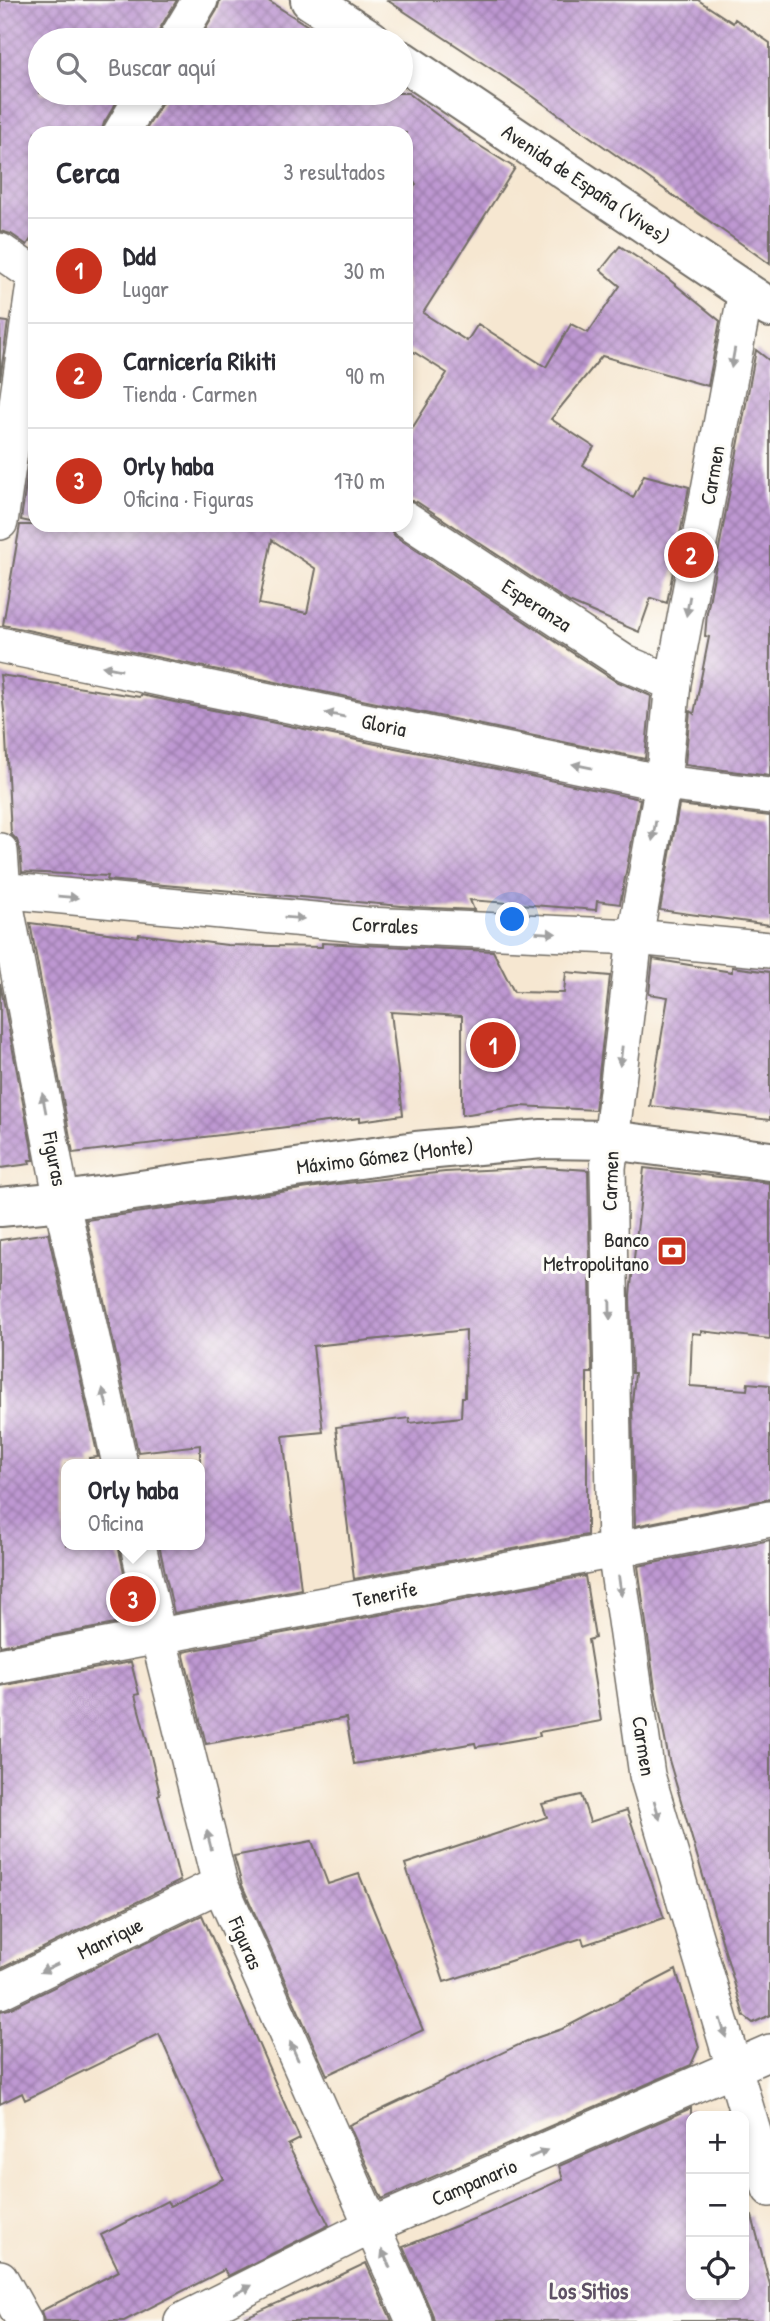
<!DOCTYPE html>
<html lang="es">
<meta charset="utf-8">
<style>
:root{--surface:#fff;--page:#f2f2f3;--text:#2b2b33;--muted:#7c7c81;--line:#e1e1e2;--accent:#c8321e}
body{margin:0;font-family:"Patrick Hand",sans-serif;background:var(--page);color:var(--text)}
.controls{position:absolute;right:21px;bottom:21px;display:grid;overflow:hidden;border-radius:14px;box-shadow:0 4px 10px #0003}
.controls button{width:63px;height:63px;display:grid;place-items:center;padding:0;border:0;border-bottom:2px solid var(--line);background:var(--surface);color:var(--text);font:35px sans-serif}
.you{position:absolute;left:513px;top:920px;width:24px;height:24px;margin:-18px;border:5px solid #fff;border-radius:50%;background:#1a73e8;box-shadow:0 0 0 10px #1a73e833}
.badge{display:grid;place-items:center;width:46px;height:46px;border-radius:50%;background:var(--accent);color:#fff;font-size:23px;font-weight:700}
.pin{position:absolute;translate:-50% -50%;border:4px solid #fff;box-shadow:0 2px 7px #0006}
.popup{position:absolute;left:61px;top:1459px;width:144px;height:91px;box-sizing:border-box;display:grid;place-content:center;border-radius:14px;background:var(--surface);filter:drop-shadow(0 2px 5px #0005);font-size:23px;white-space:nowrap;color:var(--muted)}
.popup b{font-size:26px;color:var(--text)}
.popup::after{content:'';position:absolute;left:50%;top:100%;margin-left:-14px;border:14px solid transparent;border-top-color:var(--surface)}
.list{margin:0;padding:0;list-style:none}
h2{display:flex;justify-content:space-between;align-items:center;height:91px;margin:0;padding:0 28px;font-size:30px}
h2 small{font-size:23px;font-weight:400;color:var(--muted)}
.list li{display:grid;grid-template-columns:46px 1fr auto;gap:21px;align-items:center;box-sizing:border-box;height:105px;padding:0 28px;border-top:2px solid var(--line)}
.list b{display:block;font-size:26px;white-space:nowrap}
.list p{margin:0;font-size:23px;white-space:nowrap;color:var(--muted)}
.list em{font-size:23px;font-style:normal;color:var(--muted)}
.icon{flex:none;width:38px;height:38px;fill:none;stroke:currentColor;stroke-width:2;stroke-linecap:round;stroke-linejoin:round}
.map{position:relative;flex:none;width:770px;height:2321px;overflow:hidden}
.search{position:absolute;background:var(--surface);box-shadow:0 4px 10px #0003;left:28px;top:28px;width:385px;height:77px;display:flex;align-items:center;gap:18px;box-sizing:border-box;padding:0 24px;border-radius:38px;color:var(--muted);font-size:26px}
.panel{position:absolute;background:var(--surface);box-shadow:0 4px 10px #0003;left:28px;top:126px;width:385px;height:406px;border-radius:21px}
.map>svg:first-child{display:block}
</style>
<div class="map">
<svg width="770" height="2321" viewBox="0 0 770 2321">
<defs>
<pattern id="building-cross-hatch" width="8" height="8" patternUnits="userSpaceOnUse" patternTransform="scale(1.75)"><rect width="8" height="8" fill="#be98d2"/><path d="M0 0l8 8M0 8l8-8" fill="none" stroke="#9b7cab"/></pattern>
</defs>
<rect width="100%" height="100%" fill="#fdfcf7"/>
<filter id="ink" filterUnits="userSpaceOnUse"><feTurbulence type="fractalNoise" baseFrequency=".0143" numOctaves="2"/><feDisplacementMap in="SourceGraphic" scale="14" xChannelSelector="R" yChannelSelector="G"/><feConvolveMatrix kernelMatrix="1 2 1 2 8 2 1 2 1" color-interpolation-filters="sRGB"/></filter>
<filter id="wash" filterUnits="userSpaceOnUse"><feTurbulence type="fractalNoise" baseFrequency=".00686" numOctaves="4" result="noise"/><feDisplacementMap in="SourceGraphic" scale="28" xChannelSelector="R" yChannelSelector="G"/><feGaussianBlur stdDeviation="1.57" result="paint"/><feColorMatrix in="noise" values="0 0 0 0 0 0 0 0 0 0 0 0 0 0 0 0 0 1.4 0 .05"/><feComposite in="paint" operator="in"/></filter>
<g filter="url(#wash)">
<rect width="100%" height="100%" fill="#f6e7d1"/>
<g id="blocks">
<path fill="url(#building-cross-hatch)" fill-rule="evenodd" d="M0 0H177L159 30 156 40H40V93H122L104 123 101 133H35V233L27 245 11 234 0 231Z
M220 0H267L330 40H199L217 10Z
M387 0H698L733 23 735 19 770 43V264L531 95Z
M165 93H408L472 141 515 168 423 313 467 341 478 324 546 367 571 324 588 333 620 286 601 270 620 246 666 277 720 321 708 386 602 356 551 419 594 447 583 465 633 498 644 475 689 487 667 603 651 598 639 632 569 602 417 502 406 499V438L447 373 406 347V200L416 184 406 177V133H144L162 103Z
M0 321 8 322 0 380Z
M756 350 770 361V776L685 765 690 711 694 714 709 637 705 636 707 613Z
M35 419V523L21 520Z
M20 525H387L395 536 614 680 651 696 645 759 3 625ZM272 540 316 569 307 613 259 604Z
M0 675 140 697 141 695 640 799 620 904 597 901 596 910 470 900 474 910 413 907 107 880 108 876 22 872 20 849 17 840 11 834 5 720Z
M679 805 770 816V925L660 910Z
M30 923 138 937 139 934 227 945 322 947V943L493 951 514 992 564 993 566 972 610 976 595 1110 520 1106 462 1115V1016L391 1012 403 1115 360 1121V1118L73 1153Z
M653 959 732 972V967L770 972V1120L650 1106 668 997 649 994Z
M0 983 34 1160H29L30 1164 0 1168Z
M544 1167 588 1170 592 1373H587V1535L354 1579 336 1427 409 1418 410 1423 461 1417 462 1397H465L466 1330 313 1346 323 1432 283 1436 301 1589 174 1613 159 1545H200V1445L138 1452 86 1220 337 1184 445 1172Z
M644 1168 770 1183V1339L701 1331V1334L692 1333 690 1386 747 1390 748 1383 770 1385V1499L635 1526 632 1403 635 1373H632L630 1295Z
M48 1233 98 1457 89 1458 90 1464H66V1545H118L131 1605 117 1608 120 1623 0 1646V1240Z
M770 1540V2015L753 2023 744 2016 669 1760 655 1688 638 1566Z
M585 1576 595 1638 588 1640 601 1721 539 1732 540 1736 476 1747 475 1743 354 1764 346 1718 206 1744 183 1652Z
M131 1662 139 1694 135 1695 151 1756 160 1794 158 1795 180 1881 0 1969V1686Z
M581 1795 590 1822 627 1810 664 1918 584 1945 582 1938 444 1982 405 1864 547 1817 542 1804Z
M312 1841 328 1884 359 1874 423 2030 327 2075 242 1885 234 1856Z
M202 1915 300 2139 288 2145 329 2225 228 2276 224 2270 124 2321H44L41 2311 119 2271 101 2235 167 2201 170 2206 223 2179 159 2034 25 2100 22 2093 0 2104V2011L9 2009Z
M676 1970 699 2047 691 2065 382 2199 349 2125 527 2041 562 2029Z
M691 2108V2295H744V2217L752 2216 770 2285V2321H434L432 2313 403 2247 486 2214 563 2179 559 2166Z
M366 2263 392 2321H237L343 2274Z"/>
</g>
</g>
<g filter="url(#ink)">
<use href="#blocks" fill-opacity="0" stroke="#726d65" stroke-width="2"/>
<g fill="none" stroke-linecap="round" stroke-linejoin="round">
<g stroke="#726d65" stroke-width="38">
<path id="minor" d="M176 40 200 0
M121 133 145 93
M0 251 35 275
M746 291 673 683 663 783 635 937 608 1168 615 1550 647 1775 770 2189
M406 519 625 663 673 683
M0 522 35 277
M0 645 663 783 770 796
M0 851 3 891 66 1222 120 1464
M0 890 367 925 635 937 770 950
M138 1545 158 1636 220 1884 414 2321
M0 1666 615 1550 770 1519
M0 1991 220 1884
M0 2278 24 2321
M182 2321 371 2226 770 2052"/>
</g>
<g stroke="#726d65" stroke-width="42">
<path id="tertiary" d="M310 0 371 40
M401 60 770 308"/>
</g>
<g stroke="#726d65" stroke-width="42">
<path id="primary" d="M0 1207 63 1201 416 1151 542 1139 611 1140 770 1161"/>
</g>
<use href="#minor" stroke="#fff" stroke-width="35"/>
<use href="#tertiary" stroke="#fff" stroke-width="38"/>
<use href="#primary" stroke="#fff" stroke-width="38"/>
</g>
<defs><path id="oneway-solid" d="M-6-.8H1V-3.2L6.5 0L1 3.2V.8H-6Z" transform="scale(1.75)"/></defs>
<g fill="#a0a0a0">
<use href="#oneway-solid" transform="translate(733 358) rotate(100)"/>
<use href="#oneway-solid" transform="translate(688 606) rotate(100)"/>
<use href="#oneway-solid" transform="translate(112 668) rotate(-168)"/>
<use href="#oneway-solid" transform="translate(335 715) rotate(-168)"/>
<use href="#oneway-solid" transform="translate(582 766) rotate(-168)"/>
<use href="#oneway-solid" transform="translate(654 831) rotate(100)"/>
<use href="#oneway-solid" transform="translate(68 897) rotate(5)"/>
<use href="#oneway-solid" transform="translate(294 918) rotate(5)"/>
<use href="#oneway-solid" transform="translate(546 933) rotate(3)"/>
<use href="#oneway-solid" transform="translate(621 1056) rotate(97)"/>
<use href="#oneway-solid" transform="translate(44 1103) rotate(-101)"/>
<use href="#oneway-solid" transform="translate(610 1310) rotate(89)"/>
<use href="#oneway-solid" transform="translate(105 1398) rotate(-103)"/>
<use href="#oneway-solid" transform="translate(620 1586) rotate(82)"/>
<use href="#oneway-solid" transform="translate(657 1810) rotate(73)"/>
<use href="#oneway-solid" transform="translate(209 1840) rotate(-104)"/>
<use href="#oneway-solid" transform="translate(49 1968) rotate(154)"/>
<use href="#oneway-solid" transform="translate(723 2028) rotate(73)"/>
<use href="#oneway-solid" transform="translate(294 2051) rotate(-114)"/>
<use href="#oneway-solid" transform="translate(538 2154) rotate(-23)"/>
<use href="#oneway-solid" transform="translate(386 2259) rotate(-114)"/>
<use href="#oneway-solid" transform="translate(243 2290) rotate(-27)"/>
</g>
</g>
<defs>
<g id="bank-square" transform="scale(1.575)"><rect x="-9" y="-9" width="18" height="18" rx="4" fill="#c8321e" stroke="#fdfcf7"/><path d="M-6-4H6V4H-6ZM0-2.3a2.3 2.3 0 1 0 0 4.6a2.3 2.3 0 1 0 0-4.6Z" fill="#fff"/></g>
</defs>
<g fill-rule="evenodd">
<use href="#bank-square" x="672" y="1251"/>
</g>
<g text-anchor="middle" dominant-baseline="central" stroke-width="6" stroke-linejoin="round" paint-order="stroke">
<g font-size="21" fill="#2b2b2b" stroke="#fdfcf7">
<text transform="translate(586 184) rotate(34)">Avenida de España (Vives)</text>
<text transform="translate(712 475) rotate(-80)">Carmen</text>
<text transform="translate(537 605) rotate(33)">Esperanza</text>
<text transform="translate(384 725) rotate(12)">Gloria</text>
<text transform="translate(385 925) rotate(3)">Corrales</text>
<text transform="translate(385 1156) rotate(-7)">Máximo Gómez (Monte)</text>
<text transform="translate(55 1159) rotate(79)">Figuras</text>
<text transform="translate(610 1181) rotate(-88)">Carmen</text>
<text transform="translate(385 1594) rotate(-11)">Tenerife</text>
<text transform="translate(644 1746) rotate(81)">Carmen</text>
<text transform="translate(110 1938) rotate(-26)">Manrique</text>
<text transform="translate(246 1943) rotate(66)">Figuras</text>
<text transform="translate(474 2182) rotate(-23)">Campanario</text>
</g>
<g font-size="21" fill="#2b2b2b" stroke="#fdfcf7" text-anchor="end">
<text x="649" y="1239">Banco<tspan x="649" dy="24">Metropolitano</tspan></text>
</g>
<g font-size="23" font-weight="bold" fill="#5e5165" stroke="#fdfcf7">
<text x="589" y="2290">Los Sitios</text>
</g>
</g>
</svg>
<div class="controls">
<button>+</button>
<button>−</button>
<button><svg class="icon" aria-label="locate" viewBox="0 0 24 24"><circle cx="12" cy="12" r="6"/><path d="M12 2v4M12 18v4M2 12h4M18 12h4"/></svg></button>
</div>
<div class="you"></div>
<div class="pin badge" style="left:493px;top:1045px">1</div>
<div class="pin badge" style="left:691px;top:555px">2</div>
<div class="pin badge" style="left:133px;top:1599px">3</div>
<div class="popup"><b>Orly haba</b>Oficina</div>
<div class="search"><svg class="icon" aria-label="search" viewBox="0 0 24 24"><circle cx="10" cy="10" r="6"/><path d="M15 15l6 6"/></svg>Buscar aquí</div>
<section class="panel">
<h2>Cerca<small>3 resultados</small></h2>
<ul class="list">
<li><span class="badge">1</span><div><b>Ddd</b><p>Lugar</p></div><em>30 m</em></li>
<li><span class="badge">2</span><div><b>Carnicería Rikiti</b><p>Tienda · Carmen</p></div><em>90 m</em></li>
<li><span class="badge">3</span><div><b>Orly haba</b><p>Oficina · Figuras</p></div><em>170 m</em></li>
</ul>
</section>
</div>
